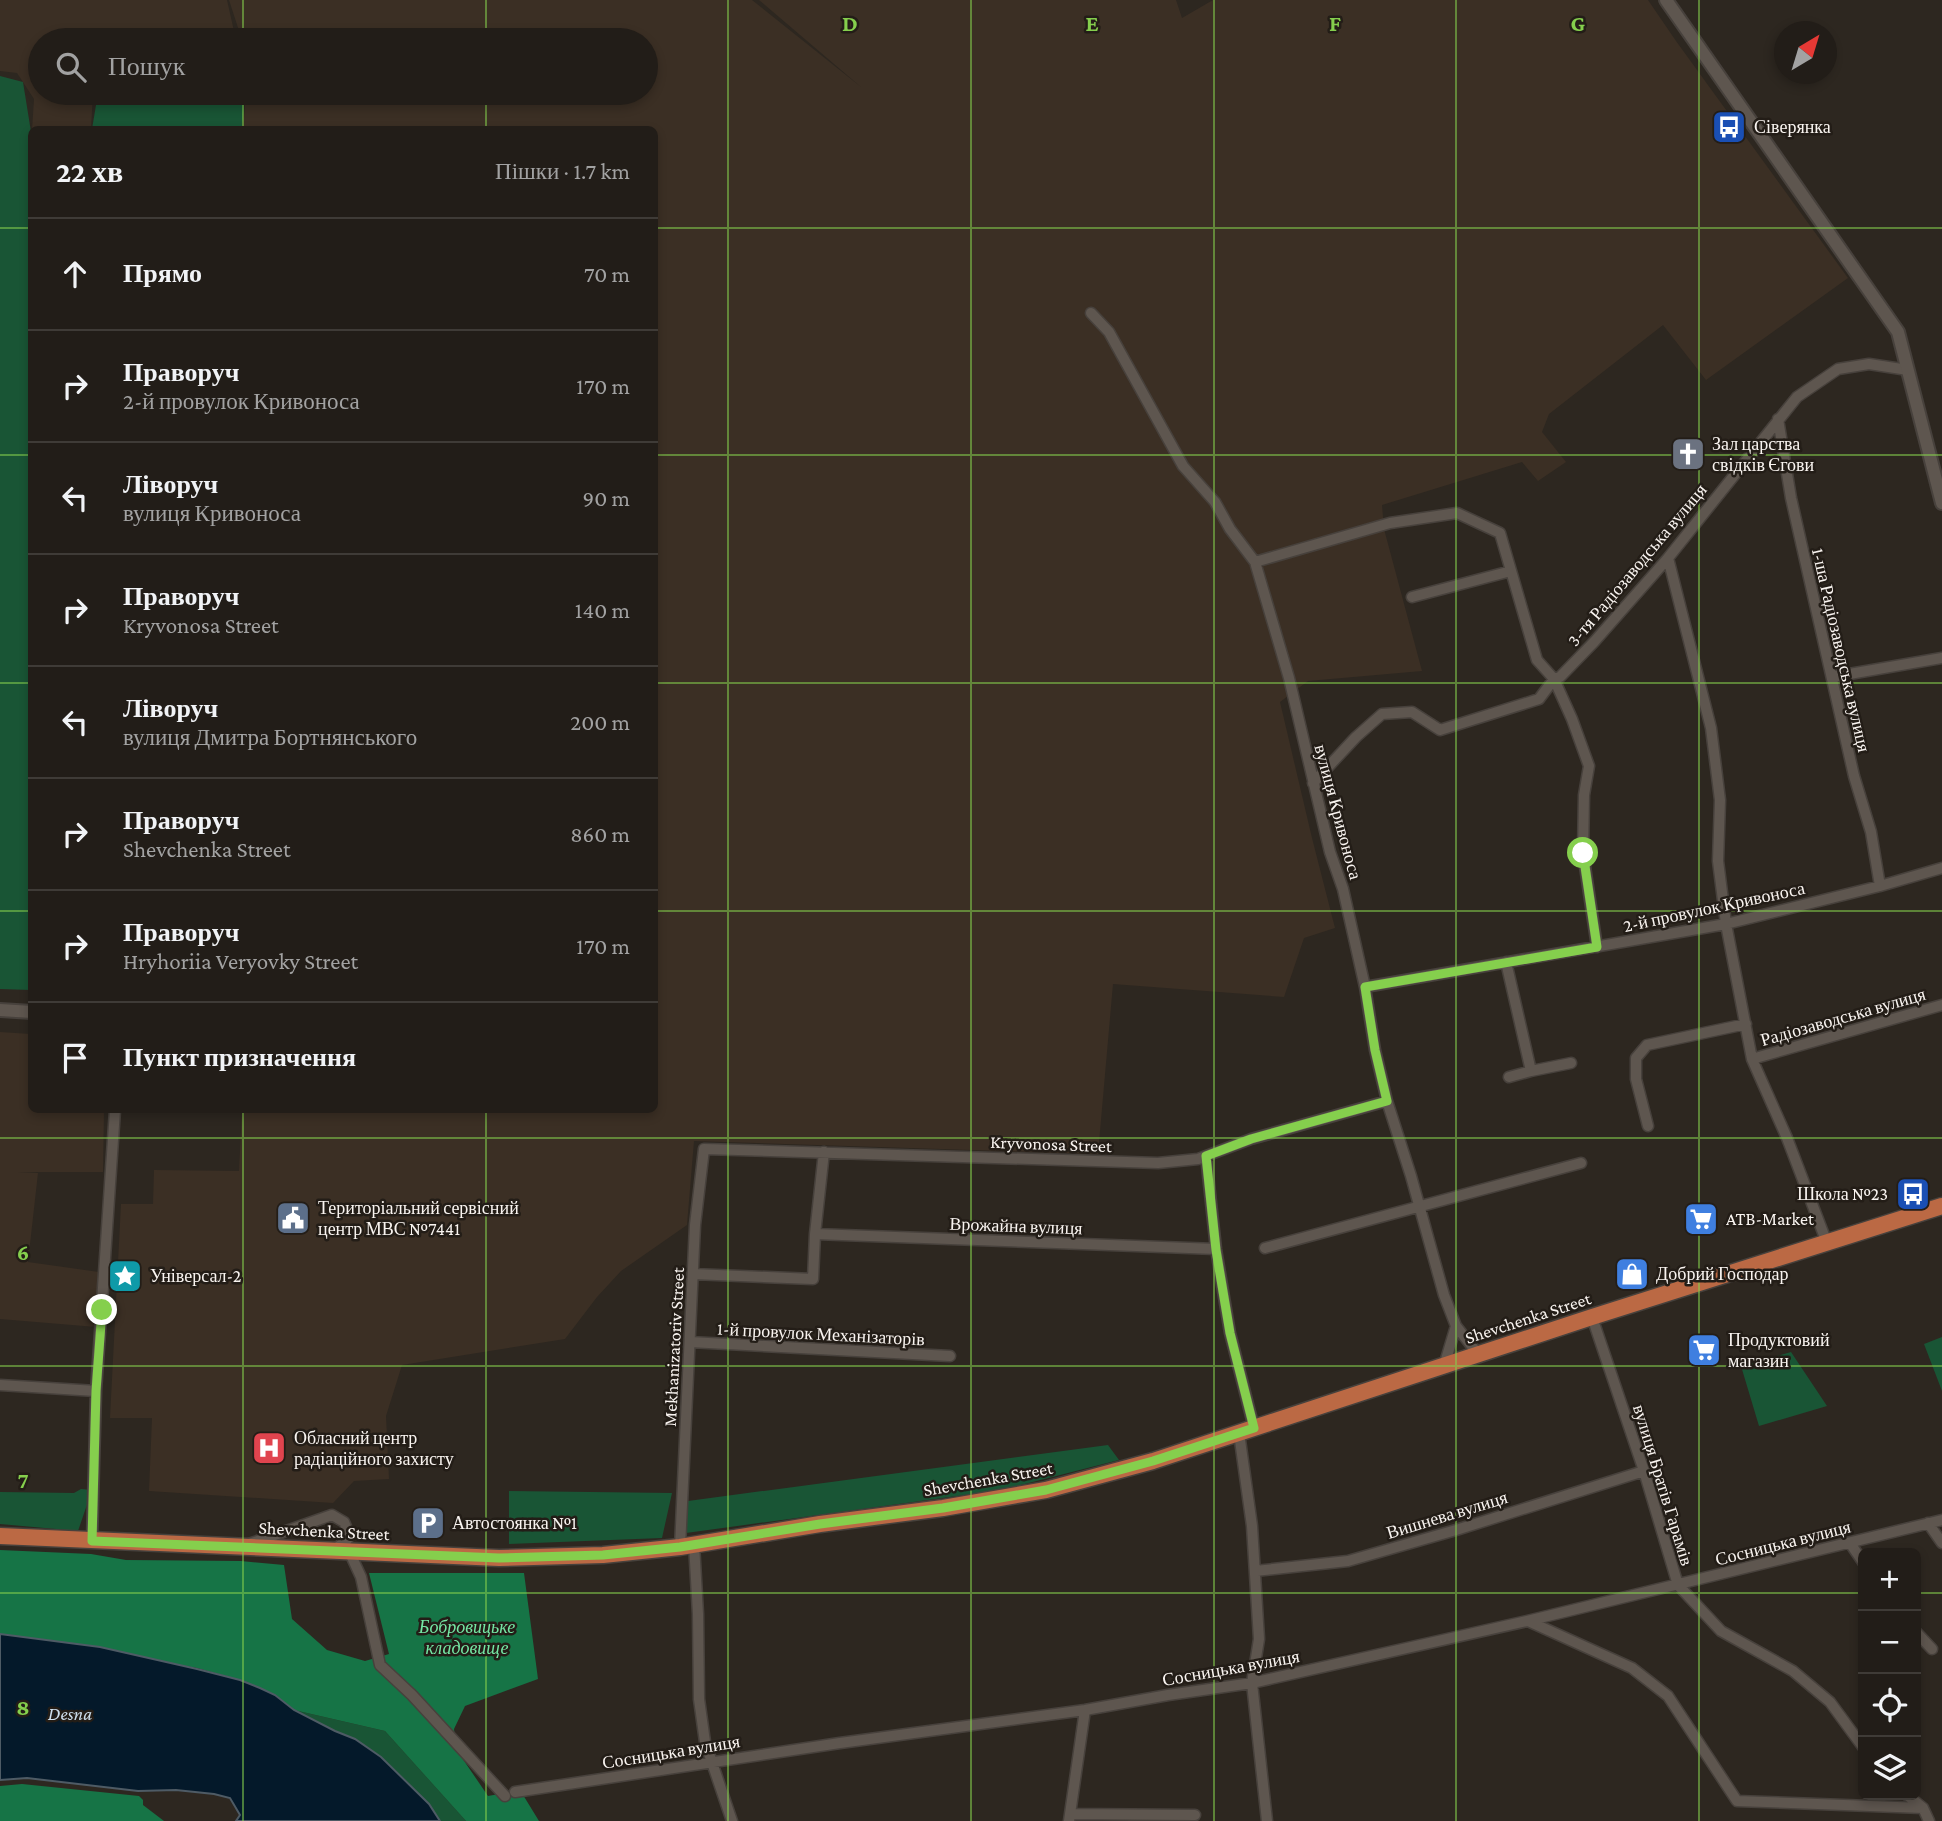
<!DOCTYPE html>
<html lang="uk">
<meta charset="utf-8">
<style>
:root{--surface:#221d18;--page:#2a2621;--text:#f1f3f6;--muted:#a2a2a2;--line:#3f3b37}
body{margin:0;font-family:"Crimson Pro",serif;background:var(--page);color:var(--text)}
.controls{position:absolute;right:21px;bottom:21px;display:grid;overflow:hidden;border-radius:10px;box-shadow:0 4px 10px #0003}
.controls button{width:63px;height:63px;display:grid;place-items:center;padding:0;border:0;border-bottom:2px solid var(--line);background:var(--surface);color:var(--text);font:35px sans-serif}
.compass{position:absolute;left:1774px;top:21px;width:63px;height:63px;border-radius:50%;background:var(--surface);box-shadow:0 4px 10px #0003;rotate:38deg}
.stop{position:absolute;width:21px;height:21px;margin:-16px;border:5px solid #85cf4d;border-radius:50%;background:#fff}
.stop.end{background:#85cf4d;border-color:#fff;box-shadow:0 2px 7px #0008}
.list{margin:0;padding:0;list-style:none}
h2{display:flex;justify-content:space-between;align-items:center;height:91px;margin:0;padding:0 28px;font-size:30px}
h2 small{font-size:23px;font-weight:400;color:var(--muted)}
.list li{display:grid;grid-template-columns:46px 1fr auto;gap:21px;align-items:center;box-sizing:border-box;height:112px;padding:0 28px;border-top:2px solid var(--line)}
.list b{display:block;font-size:26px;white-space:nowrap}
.list p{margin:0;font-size:23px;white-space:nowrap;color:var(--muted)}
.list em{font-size:23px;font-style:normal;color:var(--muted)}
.icon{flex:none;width:38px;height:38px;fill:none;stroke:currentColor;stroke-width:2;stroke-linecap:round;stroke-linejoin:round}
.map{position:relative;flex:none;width:1942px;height:1821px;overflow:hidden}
.search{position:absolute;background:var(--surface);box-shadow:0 4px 10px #0003;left:28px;top:28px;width:630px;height:77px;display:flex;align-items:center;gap:18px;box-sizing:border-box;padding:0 24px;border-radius:38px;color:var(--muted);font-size:26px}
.panel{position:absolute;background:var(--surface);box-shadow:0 4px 10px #0003;left:28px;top:126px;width:630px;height:987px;border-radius:10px}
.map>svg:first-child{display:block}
</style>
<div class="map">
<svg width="1942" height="1821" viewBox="0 0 1942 1821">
<rect width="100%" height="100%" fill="#2d2720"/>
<path fill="#3b2f24" d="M0 0H227L236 40H40V93H93L91 129 32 130 34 99 17 73 0 71Z
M229 0H752L861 87 759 0H1176L1182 18 1213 0H1648L1676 41 1848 278 1706 380 1663 325 1549 414 1542 432 1566 462 1538 481 1522 462 1382 505 1384 529 1422 671 1308 681 1280 702 1312 838 1335 928 1304 938 1284 997 1113 984 1098 1154 694 1141 687 1225 621 1271 597 1297 565 1339 402 1365 386 1416 389 1479 354 1481 333 1503 149 1491 152 1418H110L121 1204H153L154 1170 239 1171 242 1110H654V130L243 129 246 93H646V40H242Z
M0 1032 31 1034 32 1110H104L103 1172H18L38 1173 28 1262 99 1272 96 1327 0 1319Z"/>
<path fill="#195535" d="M0 76 23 82 32 138 31 990 0 989Z
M98 93H245L242 129H92Z
M1942 1337V1391L1924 1344Z
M1791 1352 1827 1406 1759 1426 1741 1366Z
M1108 1445 1119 1460 1001 1490 686 1533 688 1501Z
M81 1489 92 1490 78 1531 0 1524V1492L74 1493Z
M509 1491 672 1493 662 1538 509 1544Z
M294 1710 385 1731 466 1821H440L429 1804 381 1757 355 1739 335 1731Z"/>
<path fill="#167446" d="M0 1550 91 1554 126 1560 241 1561 284 1565 292 1619 327 1650 365 1661 389 1654 369 1573H524L538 1679 465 1706 454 1729 456 1749 488 1796 520 1790 539 1821H466L385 1731 294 1710 275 1695 260 1688 240 1680 197 1668 0 1634Z
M22 1784 139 1796 143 1800V1805L164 1821H0V1786Z"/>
<path fill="#04192a" stroke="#4e5b65" stroke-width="2" d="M0 1634 100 1647 197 1669 240 1680 260 1688 275 1695 294 1710 335 1731 355 1739 381 1757 429 1804 440 1821H236L240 1815 230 1798 214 1794 176 1790 138 1791 27 1778 0 1780Z"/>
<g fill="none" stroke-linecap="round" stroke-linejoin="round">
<g stroke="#47413c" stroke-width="13">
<path id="minor" d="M1091 313 1109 332 1183 466 1215 502 1230 529 1255 562 1289 678 1330 852 1343 889 1365 987 1375 1050 1387 1101 1411 1176 1444 1295 1456 1326 1478 1354
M1778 419 1791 498 1854 776 1871 832 1880 886
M1668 558 1711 728 1720 800 1718 861 1726 924 1752 1059 1787 1138 1827 1243
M1255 562 1390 523 1457 513 1500 533 1537 660 1554 679 1572 719 1589 766 1584 795 1583 853 1597 947
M1412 597 1511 571
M1832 677 1942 658
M1313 783 1356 737 1382 714 1412 712 1440 730 1539 699 1554 679 1560 677 1594 642 1668 558 1797 397 1838 369 1869 364 1908 370
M1506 962 1531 1071 1571 1063
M1365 987 1726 924 1880 886 1942 868
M1752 1059 1942 1005
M1509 1077 1531 1071
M1648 1126 1636 1079V1058L1647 1045 1746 1024
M1206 1156 1216 1249 1230 1333 1254 1428
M815 1234 1216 1249
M1265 1248 1581 1163
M693 1274 813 1279 815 1234 824 1152
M1592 1317 1644 1471 1678 1585 1721 1631 1793 1671 1830 1702 1863 1747
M690 1342 950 1356
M1444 1366 1456 1326
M0 1385 96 1391
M1239 1433 1252 1526 1259 1639 1252 1683 1267 1821
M1928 1523 1942 1543
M92 1540 96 1391 115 1110
M1850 1543 1863 1562
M249 1544 332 1515 344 1522 349 1534 347 1540 334 1550
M694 1544 698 1614 699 1699 705 1742 732 1821
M680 1547 695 1225 704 1149 1158 1163 1198 1159 1251 1139 1387 1101
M349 1551 361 1577 380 1665 412 1695 505 1796
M1255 1571 1348 1561 1456 1530 1644 1471
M1528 1621 1632 1668 1668 1696 1737 1801 1923 1808
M1916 1632 1932 1649
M515 1792 840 1743 1085 1710 1168 1695 1252 1683 1527 1621 1942 1520
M1907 1795 1923 1808 1929 1821
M1070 1814 1195 1815
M1069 1821 1085 1710"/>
</g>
<g stroke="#47413c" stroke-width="16">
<path id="tertiary" d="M1666 0 1898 332 1942 503
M0 1010 32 1012"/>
</g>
<g stroke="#47413c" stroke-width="19">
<path id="primary" d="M0 1536 499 1558 603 1555 680 1547 820 1524 943 1508 1046 1490 1153 1461 1592 1317 1942 1206"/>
</g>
<use href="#minor" stroke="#5e564f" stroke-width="10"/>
<use href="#tertiary" stroke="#5e564f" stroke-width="12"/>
<use href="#primary" stroke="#bb6944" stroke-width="16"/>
</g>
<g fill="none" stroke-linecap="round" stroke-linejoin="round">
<path stroke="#85cf4d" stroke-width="9" d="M102 1310 96 1391 92 1541 499 1558 603 1555 680 1547 820 1524 943 1508 1046 1490 1153 1461 1254 1428 1230 1333 1216 1250 1206 1156 1251 1139 1387 1101 1375 1050 1365 987 1597 947 1583 853"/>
</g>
<path fill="none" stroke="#85cf4d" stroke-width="2" stroke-opacity="0.55" d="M243 0V40M486 0V40M728 0V1821M971 0V1821M1214 0V1821M1456 0V1821M1699 0V1821M243 93V130M486 93V130M0 228H32M654 228H1942M0 455H32M654 455H1942M0 683H32M654 683H1942M0 911H32M654 911H1942M243 1110V1821M486 1110V1821M0 1138H1942M0 1366H1942M0 1593H1863M1916 1593H1942"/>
<defs>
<g id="bus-square" transform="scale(1.75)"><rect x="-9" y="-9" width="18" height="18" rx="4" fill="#1a4fb4" stroke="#231d17"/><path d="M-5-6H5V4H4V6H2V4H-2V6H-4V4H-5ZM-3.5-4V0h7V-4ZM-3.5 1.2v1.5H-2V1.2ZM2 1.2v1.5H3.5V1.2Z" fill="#fff"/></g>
<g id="church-square" transform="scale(1.75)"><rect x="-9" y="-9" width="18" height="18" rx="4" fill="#6b7280" stroke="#231d17"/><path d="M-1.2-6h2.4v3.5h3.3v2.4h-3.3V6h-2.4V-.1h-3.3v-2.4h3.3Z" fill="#fff"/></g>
<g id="civic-square" transform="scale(1.75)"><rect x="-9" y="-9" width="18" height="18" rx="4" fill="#5c6f8a" stroke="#231d17"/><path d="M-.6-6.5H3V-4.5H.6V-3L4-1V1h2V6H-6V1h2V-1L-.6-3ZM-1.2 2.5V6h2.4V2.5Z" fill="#fff"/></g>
<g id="supermarket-square" transform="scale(1.75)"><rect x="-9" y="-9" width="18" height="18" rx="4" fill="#3f7fe0" stroke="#231d17"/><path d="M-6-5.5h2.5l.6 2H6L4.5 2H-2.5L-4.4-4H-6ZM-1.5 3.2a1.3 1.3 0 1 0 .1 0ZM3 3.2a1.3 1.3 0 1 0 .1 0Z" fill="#fff"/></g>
<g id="shop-square" transform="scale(1.75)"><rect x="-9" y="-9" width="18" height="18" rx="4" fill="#3f7fe0" stroke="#231d17"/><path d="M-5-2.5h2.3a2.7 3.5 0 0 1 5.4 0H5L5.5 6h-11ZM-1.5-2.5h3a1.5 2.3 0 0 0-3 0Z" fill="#fff"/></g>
<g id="sight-square" transform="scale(1.75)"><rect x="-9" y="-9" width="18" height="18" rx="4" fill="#0f9aa8" stroke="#231d17"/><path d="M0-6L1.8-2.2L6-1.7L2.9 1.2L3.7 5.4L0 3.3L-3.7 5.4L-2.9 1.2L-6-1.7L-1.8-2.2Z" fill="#fff"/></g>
<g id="hospital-square" transform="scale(1.75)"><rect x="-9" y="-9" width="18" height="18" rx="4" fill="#e0444e" stroke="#231d17"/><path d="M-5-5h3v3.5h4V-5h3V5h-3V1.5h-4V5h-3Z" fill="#fff"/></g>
<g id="parking-square" transform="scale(1.75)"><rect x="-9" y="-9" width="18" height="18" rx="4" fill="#5c6f8a" stroke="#231d17"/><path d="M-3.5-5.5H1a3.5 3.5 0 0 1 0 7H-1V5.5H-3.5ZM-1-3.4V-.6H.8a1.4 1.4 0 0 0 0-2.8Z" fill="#fff"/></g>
</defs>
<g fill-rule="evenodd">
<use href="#bus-square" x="1729" y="127"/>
<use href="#church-square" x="1688" y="454"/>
<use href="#bus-square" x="1913" y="1194"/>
<use href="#civic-square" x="293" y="1218"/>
<use href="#supermarket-square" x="1701" y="1219"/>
<use href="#shop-square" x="1632" y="1274"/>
<use href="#sight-square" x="125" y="1276"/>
<use href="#supermarket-square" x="1704" y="1350"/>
<use href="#hospital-square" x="269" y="1448"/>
<use href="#parking-square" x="428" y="1523"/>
</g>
<g text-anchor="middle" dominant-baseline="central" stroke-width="5" stroke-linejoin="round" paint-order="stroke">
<g font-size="18" fill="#f9f4f0" stroke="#231d17" text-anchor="start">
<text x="1754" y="127">Сіверянка</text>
<text x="1712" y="444">Зал царства<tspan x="1712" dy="21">свідків Єгови</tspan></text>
<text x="1888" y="1194" text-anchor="end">Школа №23</text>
<text x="318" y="1208">Територіальний сервісний<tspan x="318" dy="21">центр МВС №7441</tspan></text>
<text x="1726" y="1219">ATB-Market</text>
<text x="1656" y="1274">Добрий Господар</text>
<text x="150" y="1276">Універсал-2</text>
<text x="1728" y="1340">Продуктовий<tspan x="1728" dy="21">магазин</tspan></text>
<text x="294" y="1438">Обласний центр<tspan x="294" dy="21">радіаційного захисту</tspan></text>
<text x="452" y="1523">Автостоянка №1</text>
</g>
<g font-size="18" fill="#f9f4f0" stroke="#231d17">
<text transform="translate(1637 565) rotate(-50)">3-тя Радіозаводська вулиця</text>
<text transform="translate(1841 650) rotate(77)">1-ша Радіозаводська вулиця</text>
<text transform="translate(1338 812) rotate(75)">вулиця Кривоноса</text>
<text transform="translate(1714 907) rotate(-12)">2-й провулок Кривоноса</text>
<text transform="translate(1843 1017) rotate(-16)">Радіозаводська вулиця</text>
<text transform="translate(1051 1144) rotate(2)">Kryvonosa Street</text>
<text transform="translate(1016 1226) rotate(2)">Врожайна вулиця</text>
<text transform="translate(1528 1318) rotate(-18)">Shevchenka Street</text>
<text transform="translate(821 1334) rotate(3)">1-й провулок Механізаторів</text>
<text transform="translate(674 1347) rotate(-87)">Mekhanizatoriv Street</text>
<text transform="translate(988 1479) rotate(-10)">Shevchenka Street</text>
<text transform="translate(1663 1485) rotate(73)">вулиця Братів Гарамів</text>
<text transform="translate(1447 1515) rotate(-17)">Вишнева вулиця</text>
<text transform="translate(324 1531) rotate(3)">Shevchenka Street</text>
<text transform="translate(1783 1543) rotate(-14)">Сосницька вулиця</text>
<text transform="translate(1231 1668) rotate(-10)">Сосницька вулиця</text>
<text transform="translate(671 1752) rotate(-9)">Сосницька вулиця</text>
</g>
<g font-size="18" font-style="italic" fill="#75e7a4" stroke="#231d17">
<text x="467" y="1627">Бобровицьке<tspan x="467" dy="21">кладовище</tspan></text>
</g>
<g font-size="19" font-style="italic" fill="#cedfee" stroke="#231d17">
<text x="70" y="1713">Desna</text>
</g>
</g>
<g font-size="23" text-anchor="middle" font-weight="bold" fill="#85cf4d" stroke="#231d17" stroke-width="5" stroke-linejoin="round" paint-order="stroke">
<text x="850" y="31">D</text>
<text x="1092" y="31">E</text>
<text x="1335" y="31">F</text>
<text x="1578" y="31">G</text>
<text x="23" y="1260">6</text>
<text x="23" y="1488">7</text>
<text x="23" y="1715">8</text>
</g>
</svg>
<div class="controls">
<button>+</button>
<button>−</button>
<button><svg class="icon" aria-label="locate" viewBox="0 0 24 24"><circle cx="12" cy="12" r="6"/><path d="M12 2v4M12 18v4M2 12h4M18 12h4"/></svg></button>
<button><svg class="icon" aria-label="layers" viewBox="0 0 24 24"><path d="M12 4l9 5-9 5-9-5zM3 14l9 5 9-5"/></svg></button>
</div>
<svg class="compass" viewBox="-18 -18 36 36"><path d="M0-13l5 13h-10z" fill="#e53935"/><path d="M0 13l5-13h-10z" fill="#a2a2a2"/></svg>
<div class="stop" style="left:1583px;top:853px"></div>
<div class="stop end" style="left:102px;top:1310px"></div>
<div class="search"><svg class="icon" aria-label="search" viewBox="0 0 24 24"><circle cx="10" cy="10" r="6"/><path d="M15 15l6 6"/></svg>Пошук</div>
<section class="panel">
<h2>22 хв<small>Пішки · 1.7 km</small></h2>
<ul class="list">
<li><svg class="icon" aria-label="ahead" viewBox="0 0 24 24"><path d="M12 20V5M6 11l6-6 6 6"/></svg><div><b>Прямо</b></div><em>70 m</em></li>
<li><svg class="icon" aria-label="right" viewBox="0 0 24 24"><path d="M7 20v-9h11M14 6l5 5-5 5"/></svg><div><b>Праворуч</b><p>2-й провулок Кривоноса</p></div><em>170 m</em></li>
<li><svg class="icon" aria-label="left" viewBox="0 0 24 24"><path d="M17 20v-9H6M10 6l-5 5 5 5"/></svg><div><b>Ліворуч</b><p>вулиця Кривоноса</p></div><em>90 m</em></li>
<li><svg class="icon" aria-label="right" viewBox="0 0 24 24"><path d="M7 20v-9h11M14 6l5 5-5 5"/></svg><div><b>Праворуч</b><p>Kryvonosa Street</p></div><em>140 m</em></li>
<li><svg class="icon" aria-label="left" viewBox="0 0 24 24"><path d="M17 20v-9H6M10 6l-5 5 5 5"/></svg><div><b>Ліворуч</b><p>вулиця Дмитра Бортнянського</p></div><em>200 m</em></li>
<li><svg class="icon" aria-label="right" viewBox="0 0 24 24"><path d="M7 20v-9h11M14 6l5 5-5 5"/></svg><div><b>Праворуч</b><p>Shevchenka Street</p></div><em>860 m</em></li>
<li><svg class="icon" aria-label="right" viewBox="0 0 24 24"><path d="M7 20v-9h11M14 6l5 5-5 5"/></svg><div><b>Праворуч</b><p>Hryhoriia Veryovky Street</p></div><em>170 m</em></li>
<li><svg class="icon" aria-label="arrive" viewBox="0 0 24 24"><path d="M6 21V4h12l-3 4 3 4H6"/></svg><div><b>Пункт призначення</b></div></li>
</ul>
</section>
</div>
